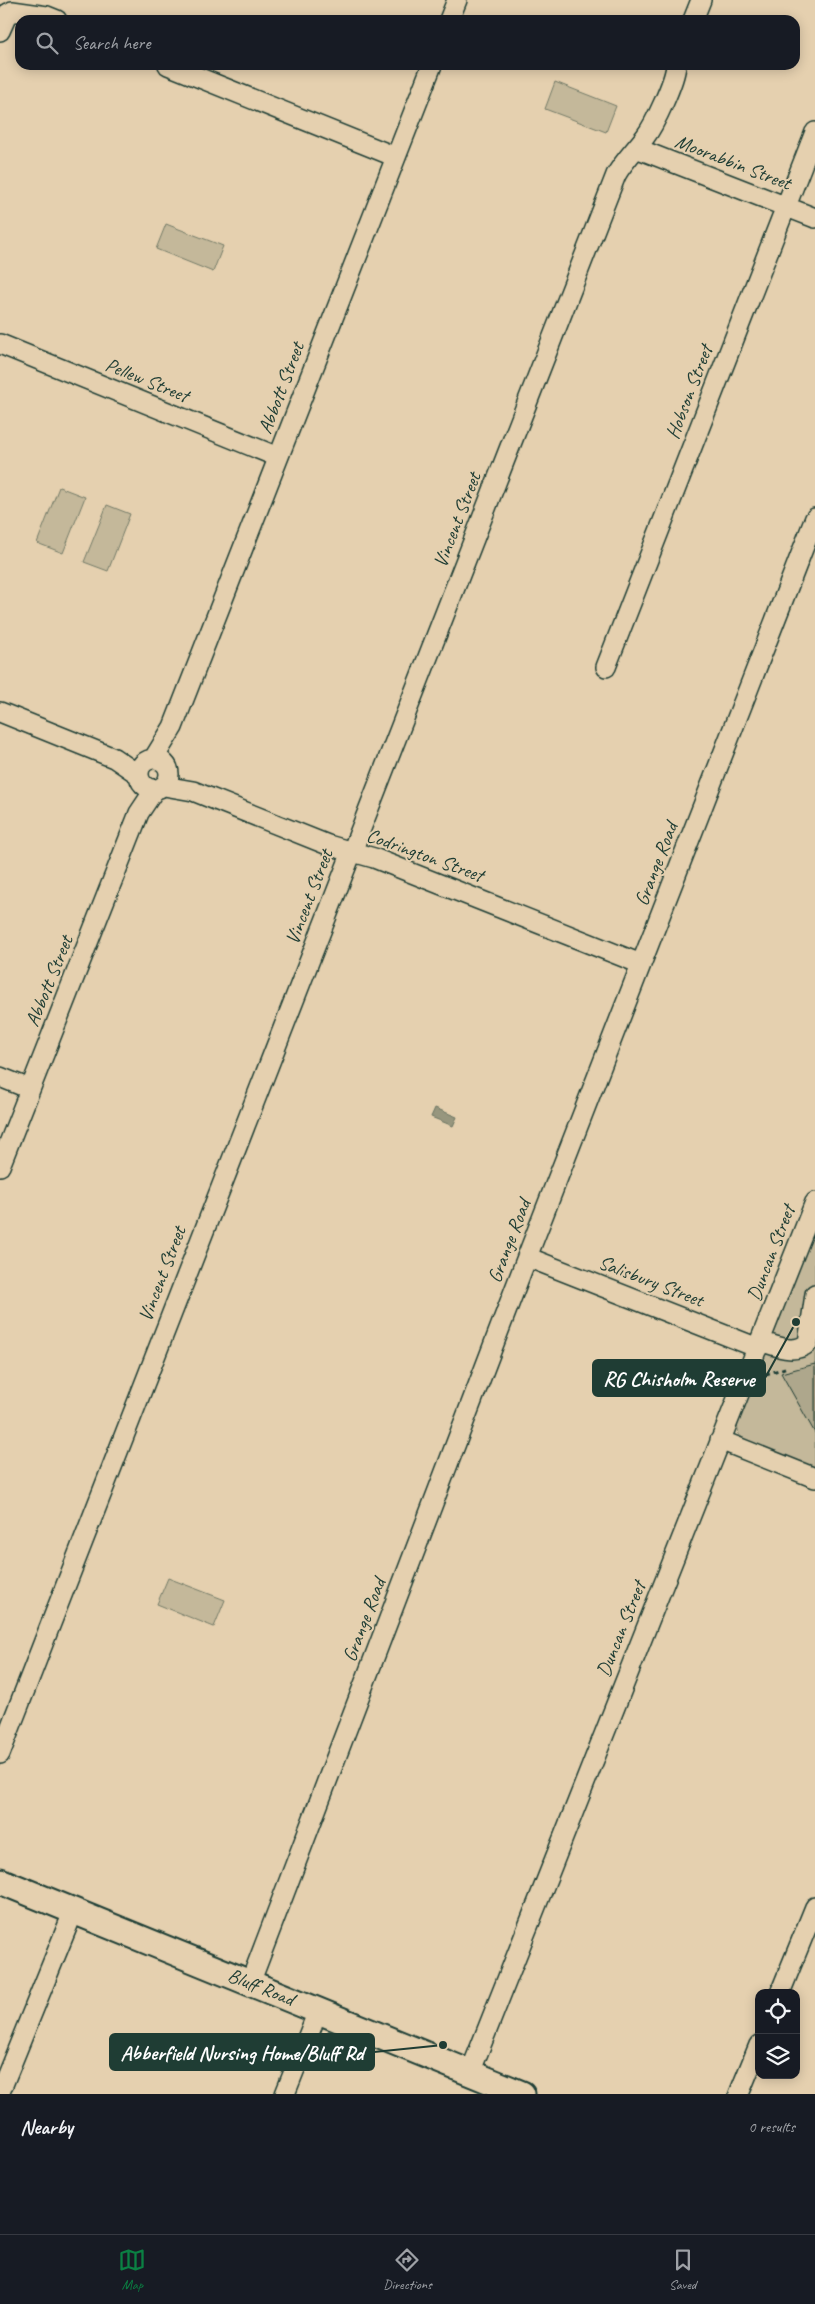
<!DOCTYPE html>
<style>
:root{--surface:#171b24;--page:#20242c;--text:#f1f3f6;--muted:#9ea1a6;--line:#363941;--accent:#0b8043}
body{margin:0;font-family:Caveat,sans-serif;background:var(--page);color:var(--text)}
.controls{position:absolute;right:15px;bottom:15px;display:grid;overflow:hidden;border-radius:10px;box-shadow:0 2px 12px #0003}
.controls button{width:45px;height:45px;display:grid;place-items:center;padding:0;border:0;border-bottom:1px solid var(--line);background:var(--surface);color:var(--text);font:25px sans-serif}
.list{margin:0;padding:0;list-style:none}
h2{display:flex;justify-content:space-between;align-items:center;height:65px;margin:0;padding:0 20px;font-size:21px}
h2 small{font-size:16px;font-weight:400;color:var(--muted)}
.icon{flex:none;width:28px;height:28px;fill:none;stroke:currentColor;stroke-width:2;stroke-linecap:round;stroke-linejoin:round}
.map{position:relative;flex:none;width:815px;height:2094px;overflow:hidden}
.search{position:absolute;background:var(--surface);box-shadow:0 2px 12px #0003;left:15px;right:15px;top:15px;height:55px;display:flex;align-items:center;gap:12px;box-sizing:border-box;padding:0 18px;border-radius:15px;color:var(--muted);font-size:19px}
.sheet{height:140px;background:var(--surface)}
nav{display:flex;justify-content:space-around;align-items:center;box-sizing:border-box;height:70px;border-top:1px solid var(--line);background:var(--surface);font-size:14px;color:var(--muted)}
nav a{display:grid;justify-items:center;gap:2px}
nav .on{color:var(--accent)}
.map>svg:first-child{display:block}
</style>
<div class="map">
<svg width="815" height="2094" viewBox="0 0 815 2094">
<defs>
<filter id="shadow"><feDropShadow dx="5.5" dy="3" stdDeviation="2.5" flood-color="#0004"/></filter>
</defs>
<rect width="100%" height="100%" fill="#e5d0af"/>
<filter id="ink" filterUnits="userSpaceOnUse"><feTurbulence type="fractalNoise" baseFrequency=".02" numOctaves="2"/><feDisplacementMap in="SourceGraphic" scale="10" xChannelSelector="R" yChannelSelector="G"/><feConvolveMatrix kernelMatrix="1 2 1 2 8 2 1 2 1" color-interpolation-filters="sRGB"/></filter>
<g filter="url(#ink)">
<path fill="#c4b89a" stroke="#727a67" d="M555 82 616 106 606 132 545 109Z
M166 224 223 246 213 272 156 249Z
M59 487 85 497 63 553 37 543Z
M107 505 130 514 108 571 84 562Z
M815 1226V1468L747 1441 739 1435 737 1424Z
M168 1578 225 1600 214 1627 157 1604Z"/>
<path fill="#97967e" stroke="#677260" d="M435 1108 457 1117 453 1126 431 1117Z"/>
<path fill="#aea78c" stroke="#1f3d34" filter="url(#shadow)" d="M815 1364V1433L781 1373Z"/>
<g fill="none" stroke-linecap="round" stroke-linejoin="round">
<g stroke="#1f3d34" stroke-width="22">
<path id="minor" d="M12 11 47 16 57 20
M449 20 457 0
M693 20 701 0
M0 31 8 13
M168 65 396 157
M636 148 815 218
M0 344 278 457
M606 667 815 132
M0 712 114 758 139 775
M154 758 173 727 432 65
M139 774a15 15 0 1 1 30 0a15 15 0 1 1-30 0Z
M164 786 193 791 328 845 374 858 641 964
M0 1077 30 1089
M0 1166 139 813 155 789
M527 1257 758 1348
M760 1341C777 1346 794 1355 808 1343L815 1294
M720 1440 815 1478
M0 1754 616 175C624 161 635 150 645 137 655 124 675 81 676 65
M250 1983 527 1257 815 518
M780 1993 815 1907
M470 2073 815 1202
M0 2092 74 1910
M285 2094 318 2011
M739 2094 759 2045"/>
</g>
<g stroke="#1f3d34" stroke-width="29">
<path id="major" d="M0 1881 522 2094"/>
</g>
<path stroke="#1f3d34" stroke-width="3" stroke-dasharray="4 4" stroke-linecap="butt" d="M766 1374 788 1367"/>
<use href="#minor" stroke="#e5d0af" stroke-width="19"/>
<use href="#major" stroke="#e5d0af" stroke-width="25"/>
</g>
</g>
<g text-anchor="middle" dominant-baseline="central" stroke-width="4" stroke-linejoin="round" paint-order="stroke">
<g font-size="20" fill="#1f3d34" stroke="#e5d0af">
<text transform="translate(733 162) rotate(21)">Moorabbin Street</text>
<text transform="translate(147 380) rotate(22)">Pellew Street</text>
<text transform="translate(281 388) rotate(-69)">Abbott Street</text>
<text transform="translate(689 392) rotate(-69)">Hobson Street</text>
<text transform="translate(457 520) rotate(-69)">Vincent Street</text>
<text transform="translate(425 855) rotate(20)">Codrington Street</text>
<text transform="translate(656 864) rotate(-69)">Grange Road</text>
<text transform="translate(309 897) rotate(-69)">Vincent Street</text>
<text transform="translate(49 981) rotate(-68)">Abbott Street</text>
<text transform="translate(509 1241) rotate(-69)">Grange Road</text>
<text transform="translate(771 1253) rotate(-69)">Duncan Street</text>
<text transform="translate(162 1274) rotate(-69)">Vincent Street</text>
<text transform="translate(651 1281) rotate(21)">Salisbury Street</text>
<text transform="translate(364 1620) rotate(-69)">Grange Road</text>
<text transform="translate(621 1629) rotate(-68)">Duncan Street</text>
<text transform="translate(261 1987) rotate(22)">Bluff Road</text>
</g>
</g>
<path fill="none" stroke="#1f3d34" stroke-width="2" d="M796 1322L765 1378M443 2045L374 2052"/>
<g fill="#1f3d34" stroke="#e5d0af" stroke-width="2">
<circle cx="796" cy="1322" r="5"/>
<circle cx="443" cy="2045" r="5"/>
</g>
<g fill="#1f3d34" stroke="#1f3d34" stroke-width="2">
<rect x="593" y="1360" width="172" height="36" rx="5"/>
<rect x="110" y="2034" width="264" height="36" rx="5"/>
</g>
<g font-size="21" text-anchor="middle" font-weight="bold" fill="#fff">
<text x="679" y="1386">RG Chisholm Reserve</text>
<text x="242" y="2060">Abberfield Nursing Home/Bluff Rd</text>
</g>
</svg>
<div class="controls">
<button><svg class="icon" aria-label="locate" viewBox="0 0 24 24"><circle cx="12" cy="12" r="6"/><path d="M12 2v4M12 18v4M2 12h4M18 12h4"/></svg></button>
<button><svg class="icon" aria-label="layers" viewBox="0 0 24 24"><path d="M12 4l9 5-9 5-9-5zM3 14l9 5 9-5"/></svg></button>
</div>
<div class="search"><svg class="icon" aria-label="search" viewBox="0 0 24 24"><circle cx="10" cy="10" r="6"/><path d="M15 15l6 6"/></svg>Search here</div>
</div>
<section class="sheet">
<h2>Nearby<small>0 results</small></h2>
<ul class="list">
</ul>
</section>
<nav>
<a class="on"><svg class="icon" aria-label="map" viewBox="0 0 24 24"><path d="M3 6l6-2 6 2 6-2v14l-6 2-6-2-6 2zM9 4v14M15 6v14"/></svg>Map</a>
<a><svg class="icon" aria-label="directions" viewBox="0 0 24 24"><path d="M12 3l9 9-9 9-9-9zM9 14v-3h6M13 9l2 2-2 2"/></svg>Directions</a>
<a><svg class="icon" aria-label="saved" viewBox="0 0 24 24"><path d="M7 4h10v16l-5-4-5 4z"/></svg>Saved</a>
</nav>
